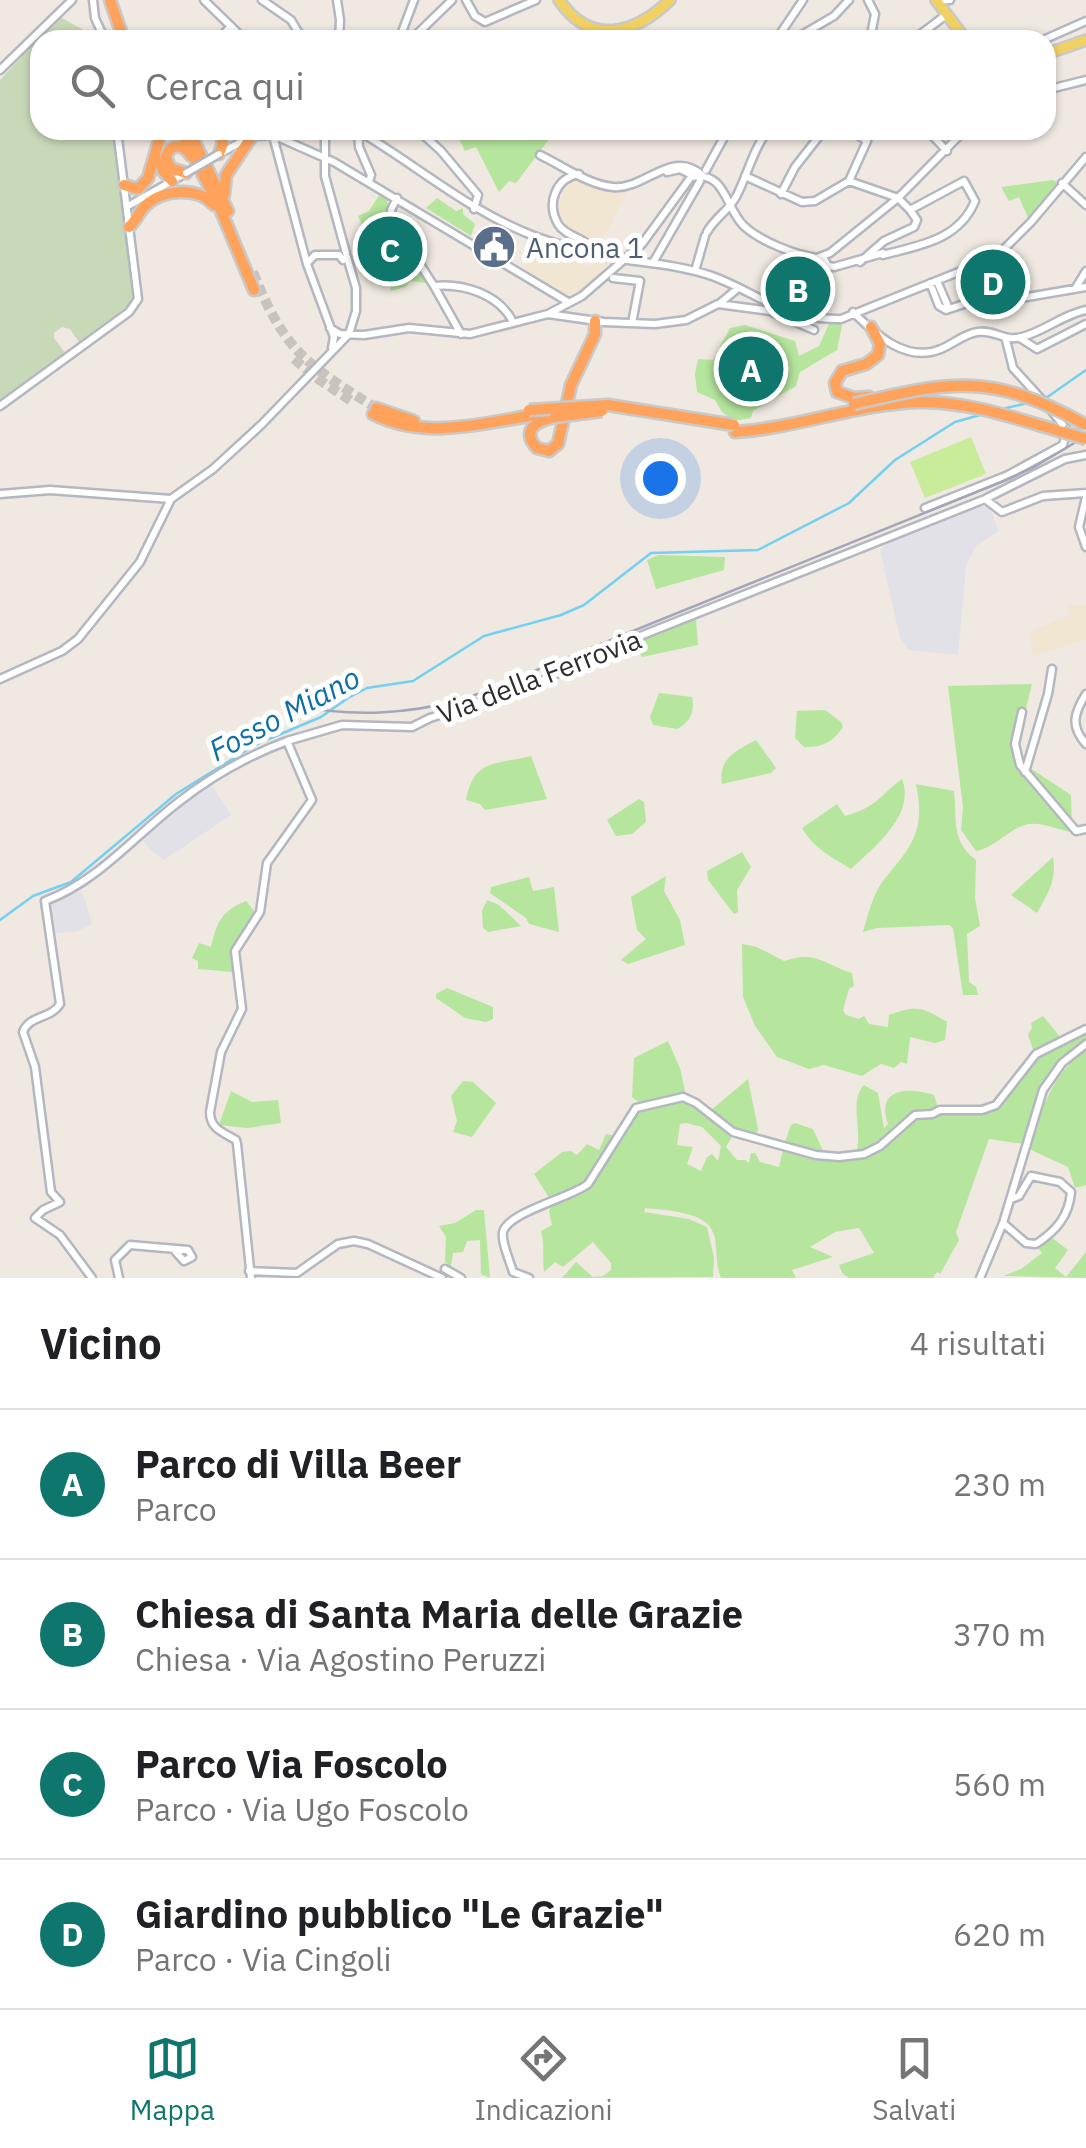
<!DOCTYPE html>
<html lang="it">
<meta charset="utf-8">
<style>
:root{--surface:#fff;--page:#f6f6f6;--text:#202124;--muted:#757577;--line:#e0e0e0;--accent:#0f766e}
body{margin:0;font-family:"IBM Plex Sans",sans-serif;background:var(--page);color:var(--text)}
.you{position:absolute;left:660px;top:478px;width:35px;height:35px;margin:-25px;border:8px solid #fff;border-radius:50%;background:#1a73e8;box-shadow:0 0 0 15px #1a73e833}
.badge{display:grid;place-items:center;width:65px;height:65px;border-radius:50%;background:var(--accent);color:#fff;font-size:32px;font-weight:700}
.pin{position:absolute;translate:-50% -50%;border:5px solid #fff;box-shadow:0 2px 10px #0006}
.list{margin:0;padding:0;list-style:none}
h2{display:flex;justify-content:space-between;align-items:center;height:130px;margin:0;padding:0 40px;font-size:42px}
h2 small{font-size:32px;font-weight:400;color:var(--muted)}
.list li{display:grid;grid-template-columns:65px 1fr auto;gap:30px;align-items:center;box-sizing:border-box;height:150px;padding:0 40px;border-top:2px solid var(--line)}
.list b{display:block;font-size:38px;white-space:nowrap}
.list p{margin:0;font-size:32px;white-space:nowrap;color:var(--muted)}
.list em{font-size:32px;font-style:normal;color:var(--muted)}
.icon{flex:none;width:55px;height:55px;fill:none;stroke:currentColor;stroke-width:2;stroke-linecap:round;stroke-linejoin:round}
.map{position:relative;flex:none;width:1086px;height:1278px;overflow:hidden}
.search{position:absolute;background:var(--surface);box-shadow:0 2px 8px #0004;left:30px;right:30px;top:30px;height:110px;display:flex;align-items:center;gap:25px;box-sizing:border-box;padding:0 35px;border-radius:30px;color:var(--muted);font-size:38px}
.sheet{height:730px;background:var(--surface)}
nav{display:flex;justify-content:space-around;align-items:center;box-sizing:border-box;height:140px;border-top:2px solid var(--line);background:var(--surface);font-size:28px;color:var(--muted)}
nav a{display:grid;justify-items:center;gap:5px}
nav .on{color:var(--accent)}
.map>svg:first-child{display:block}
</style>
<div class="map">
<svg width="1086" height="1278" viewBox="0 0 1086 1278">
<rect width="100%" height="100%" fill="#efe9e1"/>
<path fill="#e3e1e8" d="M975 505 990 508 999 531 976 546 966 566 958 655 909 650 900 638 880 550 888 542Z
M211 784 231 815 164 860 148 848 141 837 181 802Z
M76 892 83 893 92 924 76 932 52 933 49 902Z"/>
<path fill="#f0e6d1" d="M577 179 607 191 628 190 597 251 594 242 570 229 559 216V205L563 196 560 190 569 180Z
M539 240 568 249 565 259 589 267 593 257 610 262 612 267 575 299 566 300 522 272Z
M1068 605H1086V639L1033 656 1029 632 1069 615Z"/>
<path fill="#b6e59e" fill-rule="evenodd" d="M445 130H556L516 183 509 181 499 192 476 147 465 151 456 133 450 137Z
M1053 180 1059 183 1029 220 1019 197 1009 201 1001 187Z
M380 194 388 200 385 215 388 224 427 283 410 281 405 287 391 291C386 262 369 242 358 216L369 211Z
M437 198 456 211 463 208V214L475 224 471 236 426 208Z
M843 321 837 350 800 372 796 386 753 411 751 418 734 421 722 412 715 400 697 392 695 374 698 359 713 360 730 328 745 325 795 341 799 356 819 346 830 322Z
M659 555 725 557 724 570 656 589 647 560Z
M690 619H696L698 645 642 657 635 642Z
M1032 684 1018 741 1024 764 1071 795 1072 832C1059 830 1042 822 1029 824 1008 828 997 847 976 851L961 830 963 807 948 686Z
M659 693 692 697C695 712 690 722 677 729L653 725 650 717Z
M825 710 841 722 843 727C832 743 823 747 804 747L795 738 797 711Z
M756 740 776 768 771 773 722 784C718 759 735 751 756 740Z
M531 756 547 799 485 810 480 804 466 800C474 758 496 765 531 756Z
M902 779C916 815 874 847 851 869 832 857 814 849 802 828L837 804 845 816C877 807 878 797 902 779Z
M916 784 954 791C957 819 951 842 976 860L975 898 980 926 967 934 969 982 976 987 978 995H963L953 928 949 925 877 928 863 932C868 915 872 896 883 881 911 846 926 833 916 784Z
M639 799 644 802 646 822 632 834 616 836 607 820Z
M742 852 751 867 737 890 738 912 734 914 708 880 707 871Z
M1053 857C1057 880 1048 893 1037 913L1011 895Z
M666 876 664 891 680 920 685 945 628 964 621 960 646 939 637 930 631 897Z
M529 877 533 891 554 887 559 932 529 924 526 918 490 893 491 887Z
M487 900 499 905 521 926 488 932 483 928 482 911Z
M246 901 256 913 232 949 233 972 198 969V961L192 958 199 943 211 947C217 922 221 911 246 901Z
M742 944 757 947 784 961C816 950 823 964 852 973L854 986 849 989 843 1010 846 1015 859 1019 864 1016 869 1024 888 1027 889 1015C917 1005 922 1007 947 1022L945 1040 935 1043 910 1037 907 1064 901 1062 894 1068 881 1064 862 1076 824 1065 809 1069 777 1057 755 1026 743 997Z
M447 988 493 1007V1019L486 1022 465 1018 436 998V994Z
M1043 1016 1061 1038 1034 1052 1028 1035 1032 1028 1031 1023Z
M1086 1032V1039C1044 1068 1039 1098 1024 1144L989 1139 956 1232 959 1240 940 1274 937 1272 933 1278H849L842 1273 839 1265 874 1253 859 1228 835 1232 810 1247 833 1257 792 1270 796 1278H721C716 1266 717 1252 715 1238 709 1210 668 1211 645 1208L644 1212 689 1219 707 1227 714 1258 713 1277 562 1278 576 1262 593 1277 603 1276 611 1270V1263L593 1242 563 1267 555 1262 544 1272C542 1258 545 1244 541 1231L552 1225 549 1211 555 1197 550 1199 534 1174 562 1152 571 1151 577 1155 587 1144 599 1150 606 1134 619 1137 638 1110 689 1100 733 1135 726 1147 737 1160H745L749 1163 751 1153H755L760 1162 779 1167 784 1146 792 1148 785 1142 791 1125 795 1123 813 1129 824 1153 857 1150C862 1130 849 1100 864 1085L878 1093 884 1128 888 1124C875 1087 910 1087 934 1095L939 1111 990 1109 1007 1098 1026 1067 1043 1051ZM686 1123 702 1127 721 1146 718 1161 712 1154 707 1157 701 1171 687 1164 693 1147 677 1145 680 1124Z
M668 1041 680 1068 686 1096 642 1105 632 1097 634 1058Z
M1086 1049V1185L1075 1188 1068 1167 1029 1149C1042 1108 1051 1076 1086 1049Z
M748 1079 758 1129 756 1136 730 1128 710 1111Z
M463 1081 473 1082 496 1103 472 1137 453 1132 457 1121 451 1096Z
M231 1091 252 1102 278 1100 281 1123 247 1128 219 1125Z
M476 1210H484L490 1278 481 1274 480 1240 467 1241 463 1252 453 1253 451 1267 445 1262 446 1237 439 1226 455 1223Z
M1051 1237 1068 1250 1055 1268 1066 1277 1086 1252V1278L1003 1276 1021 1269 1042 1253 1038 1248Z"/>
<path fill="#c8d9b8" d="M59 16 101 40H40V130H115L134 298 133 302 79 342 70 329 62 327 54 333V338L66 354 0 401V80Z"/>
<path fill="#c9ec9a" d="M971 437 986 474 925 498 910 462Z"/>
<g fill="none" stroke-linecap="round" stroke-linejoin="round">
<path stroke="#75cff0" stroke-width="2.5" d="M1046 398 1086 370
M1002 409 1028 403
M0 920 33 896 71 882 176 794 257 744 321 717 348 698 367 688 413 681 484 636 561 615 584 605 651 553 758 550 849 503 895 460 955 422 980 415"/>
<path stroke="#c8c4bd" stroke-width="10" stroke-dasharray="10 5" stroke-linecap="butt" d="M253 272C285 352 306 364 376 408
M294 359 318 379 353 402"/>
<g stroke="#b4b7c1" stroke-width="11">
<path id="minor" d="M93 0 95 18 105 40
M204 0 245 40
M262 0 291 20 303 40
M337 0 340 20 339 40
M414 0 402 32 407 39 415 36 452 0
M466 0 475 16 485 22 536 0
M868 0 875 14 870 40
M939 0H950
M218 40 231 26
M776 40 803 0
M793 40 834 16 849 0
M913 40 946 15
M1043 40 1086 21
M0 70 72 0
M1046 86 1050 89 1086 80
M325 130V176L346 253
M357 130C418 166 467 210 534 236 557 244 583 253 607 257 643 263 677 264 712 276 763 295 781 320 841 319L996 257 1031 222 1086 157
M358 130 359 147 371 175 369 182
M418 130 441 151 478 195 474 209
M927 130 947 151
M273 136 307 264 334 337 332 348
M219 154 252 136 273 135 334 162 568 302
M540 155C561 165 589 185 613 187 645 190 672 148 702 175
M706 170 728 130
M667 172 680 169 694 176
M579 174C556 178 546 203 558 224 567 239 589 236 593 254
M745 176 802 202 815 201 849 181 898 198 910 210
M849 181 867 141 850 130
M1062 183 1086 205
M781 194 795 167 824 130
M397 198 391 210 393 222 434 286 461 334
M128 206 186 173
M707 232C715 217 730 210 737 195 748 173 753 150 768 130
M823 257 828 266 834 267 883 253
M654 261 700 181
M860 262 884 241 914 227 917 220 910 210 964 181 975 201C959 240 920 245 883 255
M307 263 315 255H339L343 260 347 257
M695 271 705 236
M613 278 640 281 632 323
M937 281 949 309
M930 283 939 306 946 310 970 302 1004 301 1086 287
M434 286C463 283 499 294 513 322
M1075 289 1086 271
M810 293 817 258
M719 304 737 289
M772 312 814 330
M853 312C877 336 907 363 941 349 953 344 964 334 977 332 996 329 1002 342 1022 337 1045 331 1062 315 1086 310
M548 314 582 296 642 244 691 177C726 170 725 208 744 226 760 241 795 255 817 258L830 253 898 198 965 130
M330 328 340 334 364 335 409 328 470 334 548 314 604 322 655 324 686 320 718 304 778 312
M1020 338 1037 349 1086 324
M1006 340 1013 368 1043 401
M0 406 129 312 138 299 117 130
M0 494 50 490 171 499
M1086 497 1079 527 1086 547
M985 499 1002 512 1043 496 1086 493
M925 508 1008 475 1063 445 1067 430 1051 410
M0 679 62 651 78 639 140 562 171 499 213 469 261 425 349 334 356 311V288L347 257
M1086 694C1074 713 1070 726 1086 744
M1022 712 1015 744 1020 765 1076 831 1086 829
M1025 772 1048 694 1052 669
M1003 1223 1026 1243 1036 1244C1056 1231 1069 1216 1071 1192L1060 1182 1031 1176 1019 1196 1011 1199
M445 1269 461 1278
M249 1271 297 1273 338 1244 354 1241 368 1244 442 1278
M92 1278 60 1235 35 1218 43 1210 60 1202 51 1192 35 1067 23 1032C29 1015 51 1019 60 1004L45 901C99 881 135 835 180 801 212 776 250 755 287 741
M119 1278 115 1260 130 1245 188 1250 192 1257 184 1261 175 1251
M251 1278 237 1144 236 1140C223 1132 210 1129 210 1112L221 1052 242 1009 235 951 260 912 267 863 312 800 287 741 342 725 412 727 430 718 538 683 595 654 985 499 1065 459 1086 455
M529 1278 513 1272C510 1261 501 1242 503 1232 508 1212 570 1198 588 1184L636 1108 683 1097 696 1103 733 1132 816 1155 839 1157 864 1154 880 1146 915 1115 932 1114 940 1110H982L996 1105 1036 1054 1086 1029
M980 1278 1003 1223 1043 1090 1062 1063 1086 1044"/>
</g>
<g stroke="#c9c9c9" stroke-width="14">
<path id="major" d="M559 0C591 47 635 34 670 0
M936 0 966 40
M1046 54 1086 40"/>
</g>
<g stroke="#c9c9c9" stroke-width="15">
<path id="highway" d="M110 0 124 40
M180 130 219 206 254 290
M262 130 273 135
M194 141 228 211
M219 154 223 143 220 130
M160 161 163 171 172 181
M186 173 170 168 166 156C172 142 184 145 191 156
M124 185 138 189 148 178 162 130
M224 195 226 175 252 136
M129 227C136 221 138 214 144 207 161 189 198 186 214 205
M869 397 854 398 837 392 835 383 842 371 866 364 878 355 880 344 871 327
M376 408 414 421
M373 414C425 440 479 424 534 415
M555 417C537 420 520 431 537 448L549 451 558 444 571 385 595 334V321
M735 432C797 428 856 404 919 402 968 401 1017 419 1063 432"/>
</g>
<use href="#minor" stroke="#fff" stroke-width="6"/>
<use href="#major" stroke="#f2d163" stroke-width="9"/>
<use href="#highway" stroke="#ffa35c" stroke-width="10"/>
<path stroke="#a3a6b8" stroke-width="2.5" d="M294 705C353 718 407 714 465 699L1001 482 1034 467 1086 436"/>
<g stroke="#b4b7c1" stroke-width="11" stroke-linecap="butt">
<path id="minor-bridge" d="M186 173 219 154"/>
</g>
<g stroke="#c9c9c9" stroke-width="15" stroke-linecap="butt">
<path id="highway-bridge" d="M854 404C954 380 993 373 1086 425
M529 410 608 405 734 425
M555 417 602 411
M1063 432 1086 439"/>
</g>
<use href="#minor-bridge" stroke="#fff" stroke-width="6"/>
<use href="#highway-bridge" stroke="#ffa35c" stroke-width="10"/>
</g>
<defs>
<g id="civic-disc" transform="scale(2.25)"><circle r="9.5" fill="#5c6f8a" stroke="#fff"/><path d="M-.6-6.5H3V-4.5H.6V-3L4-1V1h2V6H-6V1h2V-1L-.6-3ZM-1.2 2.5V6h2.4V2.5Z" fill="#fff"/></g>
</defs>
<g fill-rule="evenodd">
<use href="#civic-disc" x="494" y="247"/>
</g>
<g text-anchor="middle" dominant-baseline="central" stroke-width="10" stroke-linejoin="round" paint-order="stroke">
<g font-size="28" fill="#4e5e75" stroke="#fff" text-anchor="start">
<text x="526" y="247">Ancona 1</text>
</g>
<g font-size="28" fill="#2e2e2e" stroke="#fff">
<text transform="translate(539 676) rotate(-21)">Via della Ferrovia</text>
</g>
<g font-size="30" font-style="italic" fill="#0d6fa3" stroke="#fff">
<text transform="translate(284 713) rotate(-28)">Fosso Miano</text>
</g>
</g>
</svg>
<div class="you"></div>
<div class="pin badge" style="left:751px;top:369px">A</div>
<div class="pin badge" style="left:798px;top:289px">B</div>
<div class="pin badge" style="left:390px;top:249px">C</div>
<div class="pin badge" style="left:993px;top:282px">D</div>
<div class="search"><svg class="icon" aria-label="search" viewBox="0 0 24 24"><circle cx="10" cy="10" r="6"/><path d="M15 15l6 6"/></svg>Cerca qui</div>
</div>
<section class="sheet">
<h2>Vicino<small>4 risultati</small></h2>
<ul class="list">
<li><span class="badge">A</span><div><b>Parco di Villa Beer</b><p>Parco</p></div><em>230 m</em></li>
<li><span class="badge">B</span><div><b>Chiesa di Santa Maria delle Grazie</b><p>Chiesa · Via Agostino Peruzzi</p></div><em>370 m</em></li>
<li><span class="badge">C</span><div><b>Parco Via Foscolo</b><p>Parco · Via Ugo Foscolo</p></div><em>560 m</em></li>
<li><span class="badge">D</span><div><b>Giardino pubblico &quot;Le Grazie&quot;</b><p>Parco · Via Cingoli</p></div><em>620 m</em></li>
</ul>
</section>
<nav>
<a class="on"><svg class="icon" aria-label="map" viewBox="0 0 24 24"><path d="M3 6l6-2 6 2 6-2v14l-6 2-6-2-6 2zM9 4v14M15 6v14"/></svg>Mappa</a>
<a><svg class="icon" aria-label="directions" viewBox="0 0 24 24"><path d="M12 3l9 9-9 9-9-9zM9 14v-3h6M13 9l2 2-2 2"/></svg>Indicazioni</a>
<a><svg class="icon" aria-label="saved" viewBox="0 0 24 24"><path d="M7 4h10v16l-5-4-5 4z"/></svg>Salvati</a>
</nav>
